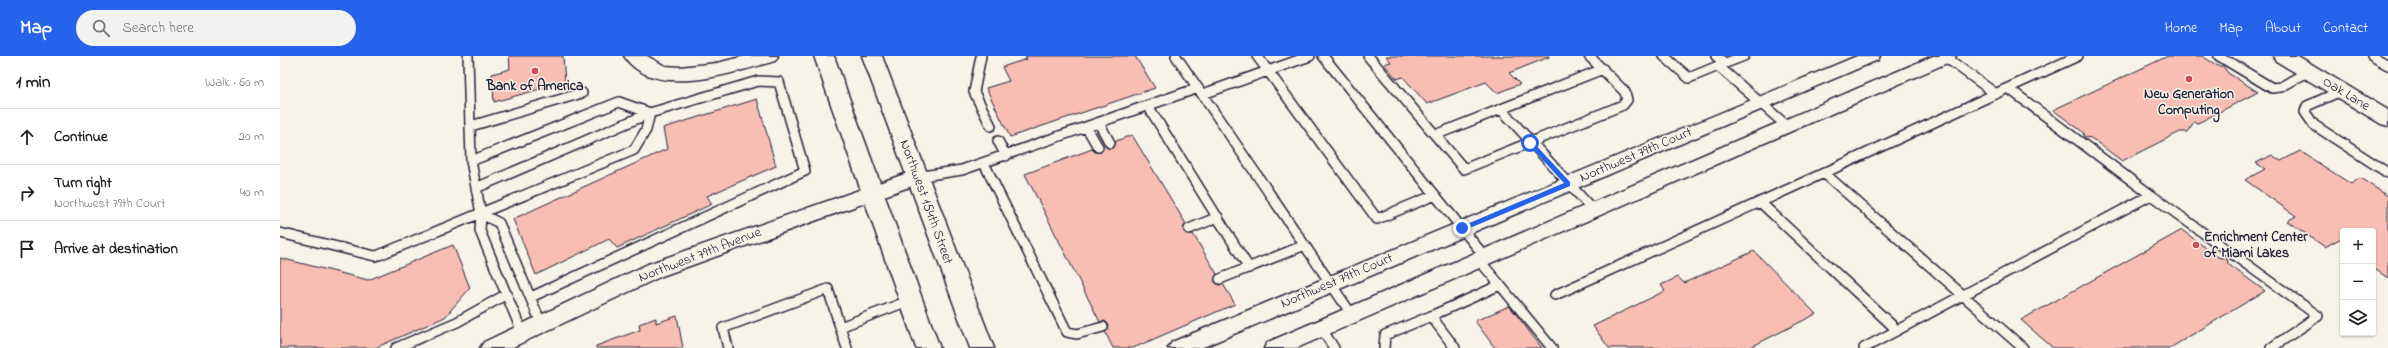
<!DOCTYPE html>
<meta charset="utf-8">
<style>
:root{--surface:#fff;--page:#f2f2f2;--text:#222;--muted:#767676;--line:#e0e0e0;--accent:#2563eb}
body{margin:0;font-family:"Indie Flower",sans-serif;background:var(--page);color:var(--text)}
.controls{position:absolute;right:12px;bottom:12px;display:grid;overflow:hidden;border-radius:4px;box-shadow:0 1px 3px #0004}
.controls button{width:36px;height:36px;display:grid;place-items:center;padding:0;border:0;border-bottom:1px solid var(--line);background:var(--surface);color:var(--text);font:20px sans-serif}
.stop{position:absolute;width:12px;height:12px;margin:-9px;border:3px solid #2563eb;border-radius:50%;background:#fff}
.stop.end{background:#2563eb;border-color:#fff;box-shadow:0 1px 4px #0008}
.list{margin:0;padding:0;list-style:none}
h2{display:flex;justify-content:space-between;align-items:center;height:52px;margin:0;padding:0 16px;font-size:17px}
h2 small{font-size:13px;font-weight:400;color:var(--muted)}
.list li{display:grid;grid-template-columns:26px 1fr auto;gap:12px;align-items:center;box-sizing:border-box;height:56px;padding:0 16px;border-top:1px solid var(--line)}
.list b{display:block;font-size:15px;white-space:nowrap}
.list p{margin:0;font-size:13px;white-space:nowrap;color:var(--muted)}
.list em{font-size:13px;font-style:normal;color:var(--muted)}
.icon{flex:none;width:22px;height:22px;fill:none;stroke:currentColor;stroke-width:2;stroke-linecap:round;stroke-linejoin:round}
.map{position:relative;flex:none;width:2108px;height:292px;overflow:hidden}
header{display:flex;align-items:center;gap:24px;box-sizing:border-box;height:56px;padding:0 20px;background:var(--accent);color:#fff}
header strong{font-size:19px}
nav{display:flex;gap:22px;margin-inline-start:auto;font-size:14px}
.search{width:280px;height:36px;background:var(--page);display:flex;align-items:center;gap:10px;box-sizing:border-box;padding:0 14px;border-radius:22px;color:var(--muted);font-size:15px}
main{display:flex}
aside{flex:1;background:var(--surface)}
.map>svg:first-child{display:block}
</style>
<header>
<strong>Map</strong>
<div class="search"><svg class="icon" aria-label="search" viewBox="0 0 24 24"><circle cx="10" cy="10" r="6"/><path d="M15 15l6 6"/></svg>Search here</div>
<nav><a>Home</a><a>Map</a><a>About</a><a>Contact</a></nav>
</header>
<main>
<aside>
<h2>1 min<small>Walk · 60 m</small></h2>
<ul class="list">
<li><svg class="icon" aria-label="ahead" viewBox="0 0 24 24"><path d="M12 20V5M6 11l6-6 6 6"/></svg><div><b>Continue</b></div><em>20 m</em></li>
<li><svg class="icon" aria-label="right" viewBox="0 0 24 24"><path d="M7 20v-9h11M14 6l5 5-5 5"/></svg><div><b>Turn right</b><p>Northwest 79th Court</p></div><em>40 m</em></li>
<li><svg class="icon" aria-label="arrive" viewBox="0 0 24 24"><path d="M6 21V4h12l-3 4 3 4H6"/></svg><div><b>Arrive at destination</b></div></li>
</ul>
</aside>
<div class="map">
<svg width="2108" height="292" viewBox="0 0 2108 292">
<rect width="100%" height="100%" fill="#f7f3e8"/>
<filter id="ink" filterUnits="userSpaceOnUse"><feTurbulence type="fractalNoise" baseFrequency=".025" numOctaves="2"/><feDisplacementMap in="SourceGraphic" scale="8" xChannelSelector="R" yChannelSelector="G"/><feConvolveMatrix kernelMatrix="1 2 1 2 8 2 1 2 1" color-interpolation-filters="sRGB"/></filter>
<g filter="url(#ink)">
<path fill="#f8bdb3" stroke="#22223b" d="M229 0H283L285 26 214 46 212 18 230 13Z
M745 0H855L875 32 730 81 706 32 729 25 722 11 747 3Z
M1106 0H1269V1L1229 17 1240 28 1217 37 1206 26 1147 48 1123 21 1117 23 1104 8 1111 6Z
M1888 0H1922L1938 10H1943L1948 17 1978 36 1918 67 1914 66 1907 76H1900L1842 105 1811 82 1804 81 1803 76 1773 54Z
M477 43 496 110 427 140 432 148 337 192 329 183 256 219 233 163 387 93 383 72Z
M852 79 906 168 903 172 904 176 908 179 913 178 937 218 935 226 939 229 943 228 955 248 853 292H833L825 276 829 269 825 265 820 266 745 118 812 93 815 96H821L824 89 827 92H833L836 85Z
M2020 95 2071 128 2080 122 2108 140V222L2093 212V175H2063V181L2045 191 2007 165 2016 160 1965 124 1985 113 1976 107 1992 99 2001 105Z
M1902 174 1938 201 1947 203 1948 208 1985 235 1890 292H1773L1741 264Z
M173 189 190 232 165 261 95 292H0V202L88 224Z
M1474 195 1536 258 1469 292H1329L1313 270 1385 235 1381 229 1398 221 1404 227Z
M1229 250 1232 253 1262 292H1215L1195 265Z
M397 260 403 292H316V290L360 274 359 268 376 262V267Z"/>
<g fill="none" stroke-linecap="round" stroke-linejoin="round">
<g stroke="#22223b" stroke-width="12">
<path id="service" d="M188 0 191 105 201 158 200 175 242 276
M701 0 694 36 711 70
M896 0 1072 259
M977 0 1097 163 1155 139
M1043 0 1205 201
M1088 0 1184 113 1343 49 1347 44 1345 36 1309 0
M1384 0 1409 22 1438 10 1507 70
M1436 0 1445 7
M1664 0 1716 38
M1939 0 1992 32 2001 31 2029 15
M2092 0 2108 9
M1438 10 1464 0
M2061 35 2027 50 2025 56 2034 69 2108 117
M923 38 1030 0
M868 50 969 212
M1221 53 1313 154
M819 67 830 87
M191 70 302 37
M807 72 818 91
M1155 79 1323 13
M718 85 726 100
M191 105 339 46 370 57
M704 107 787 276 797 278 823 271
M1544 117 1728 32
M636 121 682 114 918 32
M196 132 370 57 478 25 499 26 525 115 251 241
M1871 139 2038 260 1991 292
M1480 146 1617 274
M201 158 219 167 261 267
M909 173 938 161
M0 177 95 200 99 199 354 94 366 74 370 57
M940 223 1025 189
M1220 229 1272 292
M1275 239 1544 117 1743 292
M1151 260 1220 229 1199 204
M560 271 567 292
M1041 272 1054 292
M116 292 177 266 227 238
M448 292 443 272 548 233 560 271 631 244
M1104 292 1105 279 1151 260 1175 292
M1584 292 1871 139 1728 32 1798 0"/>
</g>
<g stroke="#22223b" stroke-width="3">
<path id="minor" d="M1577 0H1600L1598 4 921 292H888L892 286Z
M1653 0H1676L1674 4 1017 292H984L988 286Z
M636 114 643 116 645 121 643 126 382 220 231 292H200L204 286 368 208Z"/>
</g>
<g stroke="#22223b" stroke-width="3">
<path id="tertiary" d="M344 0H367L385 10 400 11 437 7 465 0H498L495 5C455 16 373 45 344 0Z
M1993 0H2018L2108 54V70L2101 68 1996 5Z"/>
</g>
<g stroke="#22223b" stroke-width="3">
<path id="secondary" d="M534 0H554L660 292H636Z
M582 0H602L714 292H690Z"/>
</g>
<use href="#service" stroke="#f7f3e8" stroke-width="9"/>
<use href="#minor" fill="#f7f3e8" fill-rule="evenodd"/>
<use href="#tertiary" fill="#f7f3e8" fill-rule="evenodd"/>
<use href="#secondary" fill="#f7f3e8" fill-rule="evenodd"/>
</g>
</g>
<path fill="#2563eb" d="M1248 85H1252L1290 126V130L1185 174H1180V171L1284 127 1248 88Z"/>
<g fill="#d1495b" stroke="#f7f3e8" stroke-width="1.5">
<circle cx="255" cy="15" r="4"/>
<circle cx="1909" cy="23" r="4"/>
<circle cx="1916" cy="189" r="4"/>
</g>
<g text-anchor="middle" dominant-baseline="central" stroke-width="3" stroke-linejoin="round" paint-order="stroke">
<g font-size="14" font-weight="bold" fill="#22223b" stroke="#f7f3e8">
<text x="255" y="30">Bank of America</text>
<text x="1909" y="38">New Generation<tspan x="1909" dy="16">Computing</tspan></text>
<text x="1924" y="181" text-anchor="start">Enrichment Center<tspan x="1924" dy="16">of Miami Lakes</tspan></text>
</g>
<g font-size="14" fill="#22223b" stroke="#f7f3e8">
<text transform="translate(2066 38) rotate(31)">Oak Lane</text>
<text transform="translate(1356 99) rotate(-23)">Northwest 79th Court</text>
<text transform="translate(646 146) rotate(70)">Northwest 154th Street</text>
<text transform="translate(420 199) rotate(-21)">Northwest 79th Avenue</text>
<text transform="translate(1057 225) rotate(-23)">Northwest 79th Court</text>
</g>
</g>
</svg>
<div class="controls">
<button>+</button>
<button>−</button>
<button><svg class="icon" aria-label="layers" viewBox="0 0 24 24"><path d="M12 4l9 5-9 5-9-5zM3 14l9 5 9-5"/></svg></button>
</div>
<div class="stop" style="left:1250px;top:87px"></div>
<div class="stop end" style="left:1182px;top:172px"></div>
</div>
</main>
